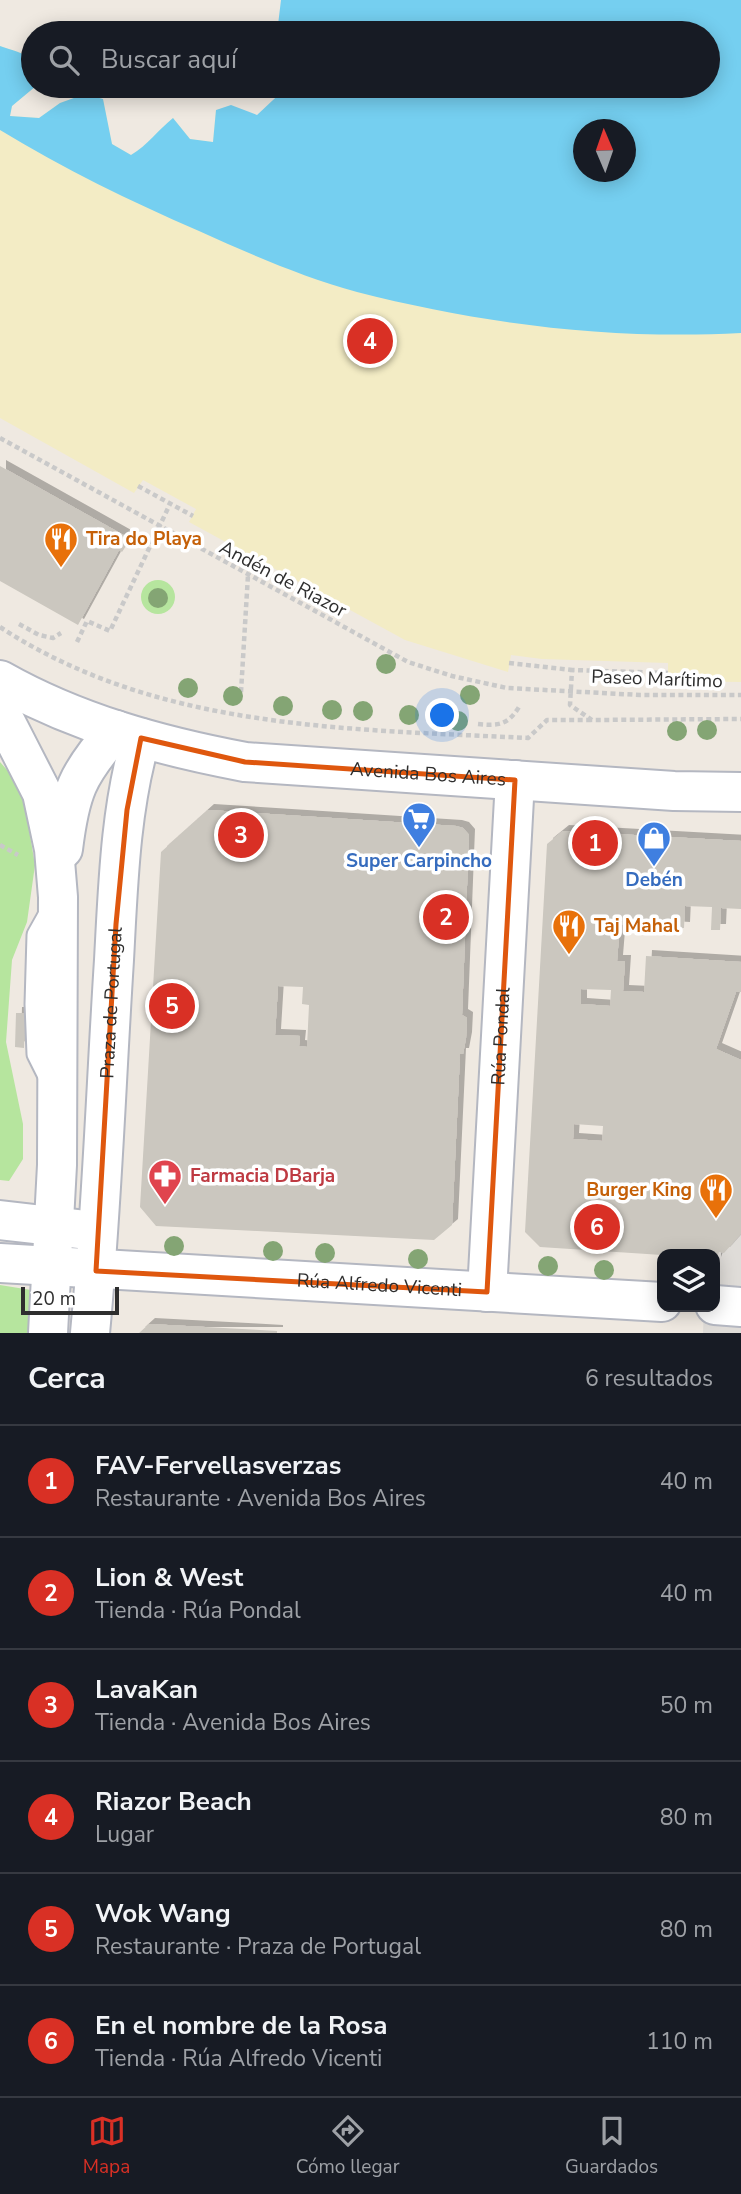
<!DOCTYPE html>
<html lang="es">
<meta charset="utf-8">
<style>
:root{--surface:#171b24;--page:#242831;--text:#f1f3f6;--muted:#9ea1a6;--line:#363941;--accent:#d93025}
body{margin:0;font-family:"Nunito Sans",sans-serif;background:var(--page);color:var(--text)}
.controls{position:absolute;right:21px;bottom:21px;display:grid;overflow:hidden;border-radius:14px;box-shadow:0 4px 18px #0003}
.controls button{width:63px;height:63px;display:grid;place-items:center;padding:0;border:0;border-bottom:2px solid var(--line);background:var(--surface);color:var(--text);font:35px sans-serif}
.compass{position:absolute;left:573px;top:119px;width:63px;height:63px;border-radius:50%;background:var(--surface);box-shadow:0 4px 18px #0003;rotate:358deg}
.scale{position:absolute;left:21px;bottom:18px;width:98px;box-sizing:border-box;padding-left:7px;border:4px solid #2e2e2e;border-top:0;font-size:19px;line-height:24px;white-space:nowrap;color:#2e2e2e;-webkit-text-stroke:5px #fff;paint-order:stroke}
.you{position:absolute;left:443px;top:716px;width:24px;height:24px;margin:-18px;border:5px solid #fff;border-radius:50%;background:#1a73e8;box-shadow:0 0 0 10px #1a73e833}
.badge{display:grid;place-items:center;width:46px;height:46px;border-radius:50%;background:var(--accent);color:#fff;font-size:23px;font-weight:700}
.pin{position:absolute;translate:-50% -50%;border:4px solid #fff;box-shadow:0 2px 7px #0006}
.list{margin:0;padding:0;list-style:none}
h2{display:flex;justify-content:space-between;align-items:center;height:91px;margin:0;padding:0 28px;font-size:30px}
h2 small{font-size:23px;font-weight:400;color:var(--muted)}
.list li{display:grid;grid-template-columns:46px 1fr auto;gap:21px;align-items:center;box-sizing:border-box;height:112px;padding:0 28px;border-top:2px solid var(--line)}
.list b{display:block;font-size:26px;white-space:nowrap}
.list p{margin:0;font-size:23px;white-space:nowrap;color:var(--muted)}
.list em{font-size:23px;font-style:normal;color:var(--muted)}
.icon{flex:none;width:38px;height:38px;fill:none;stroke:currentColor;stroke-width:2;stroke-linecap:round;stroke-linejoin:round}
.map{position:relative;flex:none;width:741px;height:1333px;overflow:hidden}
.search{position:absolute;background:var(--surface);box-shadow:0 4px 18px #0003;left:21px;right:21px;top:21px;height:77px;display:flex;align-items:center;gap:18px;box-sizing:border-box;padding:0 24px;border-radius:38px;color:var(--muted);font-size:26px}
.sheet{height:763px;background:var(--surface)}
nav{display:flex;justify-content:space-around;align-items:center;box-sizing:border-box;height:98px;border-top:2px solid var(--line);background:var(--surface);font-size:19px;color:var(--muted)}
nav a{display:grid;justify-items:center;gap:4px}
nav .on{color:var(--accent)}
.map>svg:first-child{display:block}
</style>
<div class="map">
<svg width="741" height="1333" viewBox="0 0 741 1333">
<defs>
<filter id="shadow"><feDropShadow dx="6" dy="-6" stdDeviation="0" flood-color="#0004"/></filter>
</defs>
<rect width="100%" height="100%" fill="#efe9e1"/>
<path fill="#b6e59e" d="M141 597a17 17 0 1 1 34 0a17 17 0 1 1-34 0Z
M0 762 22 787 35 865 27 922 12 960 6 1042 23 1124V1159L9 1181 0 1180Z
M0 1285 31 1290 28 1333H0Z"/>
<path fill="#f3ecc5" d="M0 46C29 56 33 53 33 86H36L12 106 10 116 39 118 60 103 85 94 103 99 112 144 131 155C148 145 158 130 173 118L190 139 213 142 216 110 239 148 741 258V682L668 681V663L542 659 511 655 508 672 405 640 189 522 196 509 143 480 134 493 0 418Z"/>
<path fill="#dfdcd8" d="M741 1232V1333H703L704 1307H715L714 1254Z"/>
<path fill="#75cff0" fill-rule="evenodd" d="M281 0H741V333C612 340 482 324 357 292 303 277 250 254 199 231 130 201 64 169 0 130V46C29 56 33 53 33 86H36L12 106 10 116 39 118 60 103 85 94 103 99 112 144 131 155C148 145 158 130 173 118L190 139 213 142 216 110 231 105 257 115 288 86H708V33H277ZM584 130H626V172H584Z"/>
<path fill="#cbc7bf" fill-rule="evenodd" filter="url(#shadow)" d="M0 466 127 537 124 542 128 543 122 552 119 550 78 625 0 581Z
M208 810 456 826 463 828 469 835 462 1015 467 1018 466 1038 463 1054H460L452 1225 434 1240 156 1226 140 1207 161 852ZM278 986 303 987 302 1004 309 1005 307 1047 299 1046 300 1036 275 1035Z
M563 831 741 841V909L721 908 720 930H711L712 907 685 906 684 928 620 924 617 961H625L623 991 644 992 646 956 741 962V992H736L716 1049 741 1060V1234L724 1253 719 1252 715 1263V1254L662 1255 540 1247 525 1232 547 844ZM581 989 611 990 610 1006 581 1004ZM574 1124 603 1126 602 1141 573 1139Z
M16 1013H25L24 1048 15 1047Z
M149 1324 277 1331V1333H139Z"/>
<g fill="none" stroke-linecap="round" stroke-linejoin="round">
<g stroke="#b4b7c1" stroke-width="23">
<path id="lane" d="M50 1080 37 1054 35 1004 37 935 51 910"/>
</g>
<g stroke="#b4b7c1" stroke-width="42">
<g id="street">
<path d="M0 711 42 793 54 849 58 897 57 1165 48 1333"/>
<path d="M63 849C70 792 77 774 116 730"/>
<path d="M0 1220 78 1229"/>
<path id="s1" d="M0 1263 662 1302"/>
<path id="s2" d="M487 1292 515 780"/>
<path d="M715 1305 741 1307"/>
<path id="s3" d="M90 1333C102 1209 106 1084 114 960 118 887 120 809 141 738"/>
</g>
</g>
<g stroke="#b4b7c1" stroke-width="42">
<g id="secondary">
<path id="s4" d="M0 680C76 723 160 746 245 762L674 791 741 792"/>
</g>
</g>
<path stroke="#c9c9c9" stroke-width="4.5" stroke-dasharray="5 3.5" stroke-linecap="butt" d="M0 438 408 662 452 676 507 688 640 695H741
M138 486 193 516
M19 624 39 635 53 638 61 633
M0 627C157 730 348 729 528 738L547 720H592
M77 642 87 621 110 631 170 504
M509 663 572 670
M668 673 572 670 570 705 592 720 741 719
M241 692 248 575
M478 724C498 726 508 725 519 707
M0 845 18 855"/>
<use href="#lane" stroke="#fff" stroke-width="19"/>
<use href="#street" stroke="#fff" stroke-width="38"/>
<use href="#secondary" stroke="#fff" stroke-width="38"/>
</g>
<g fill="#84a574">
<circle cx="158" cy="598" r="10"/>
<circle cx="386" cy="664" r="10"/>
<circle cx="188" cy="688" r="10"/>
<circle cx="470" cy="695" r="10"/>
<circle cx="233" cy="696" r="10"/>
<circle cx="283" cy="706" r="10"/>
<circle cx="332" cy="710" r="10"/>
<circle cx="363" cy="711" r="10"/>
<circle cx="409" cy="715" r="10"/>
<circle cx="458" cy="721" r="10"/>
<circle cx="707" cy="730" r="10"/>
<circle cx="677" cy="731" r="10"/>
<circle cx="174" cy="1246" r="10"/>
<circle cx="273" cy="1251" r="10"/>
<circle cx="325" cy="1253" r="10"/>
<circle cx="418" cy="1259" r="10"/>
<circle cx="548" cy="1266" r="10"/>
<circle cx="604" cy="1270" r="10"/>
</g>
<path fill="none" stroke="#df570e" stroke-width="5" stroke-linejoin="round" d="M141 738 245 762 515 780 487 1292 96 1271 116 924 127 810Z"/>
<defs>
<g id="restaurant-pin" transform="scale(1.75)"><path d="M0 17L-7.5 6A9.5 9.5 0 1 1 7.5 6Z" fill="#e8710a" stroke="#fff"/><path d="M-5-6h1v4h1v-4h1v4h1v-4h1v5L-1.5 .5V6h-2V.5L-5-1ZM5-6V6H3V1.5H1.5Q1.5-4 5-6Z" fill="#fff"/></g>
<g id="supermarket-pin" transform="scale(1.75)"><path d="M0 17L-7.5 6A9.5 9.5 0 1 1 7.5 6Z" fill="#3f7fe0" stroke="#fff"/><path d="M-6-5.5h2.5l.6 2H6L4.5 2H-2.5L-4.4-4H-6ZM-1.5 3.2a1.3 1.3 0 1 0 .1 0ZM3 3.2a1.3 1.3 0 1 0 .1 0Z" fill="#fff"/></g>
<g id="shop-pin" transform="scale(1.75)"><path d="M0 17L-7.5 6A9.5 9.5 0 1 1 7.5 6Z" fill="#3f7fe0" stroke="#fff"/><path d="M-5-2.5h2.3a2.7 3.5 0 0 1 5.4 0H5L5.5 6h-11ZM-1.5-2.5h3a1.5 2.3 0 0 0-3 0Z" fill="#fff"/></g>
<g id="pharmacy-pin" transform="scale(1.75)"><path d="M0 17L-7.5 6A9.5 9.5 0 1 1 7.5 6Z" fill="#e0444e" stroke="#fff"/><path d="M-2-6h4v4h4v4h-4v4h-4v-4h-4v-4h4Z" fill="#fff"/></g>
</defs>
<g fill-rule="evenodd">
<use href="#restaurant-pin" x="61" y="539"/>
<use href="#supermarket-pin" x="419" y="819"/>
<use href="#shop-pin" x="654" y="838"/>
<use href="#restaurant-pin" x="569" y="926"/>
<use href="#pharmacy-pin" x="165" y="1176"/>
<use href="#restaurant-pin" x="716" y="1190"/>
</g>
<g text-anchor="middle" dominant-baseline="central" stroke-width="7" stroke-linejoin="round" paint-order="stroke">
<g font-size="19" font-weight="bold" fill="#c56008" stroke="#fff" text-anchor="start">
<text x="86" y="539">Tira do Playa</text>
<text x="594" y="926">Taj Mahal</text>
<text x="692" y="1190" text-anchor="end">Burger King</text>
</g>
<g font-size="19" fill="#2e2e2e" stroke="#fff">
<text transform="translate(283 579) rotate(28)">Andén de Riazor</text>
<text transform="translate(657 679) rotate(2)">Paseo Marítimo</text>
<text stroke="none"><textPath href="#s4" startOffset="443">Avenida Bos Aires</textPath></text>
<text stroke="none"><textPath href="#s3" startOffset="331">Praza de Portugal</textPath></text>
<text stroke="none"><textPath href="#s2" startOffset="256">Rúa Pondal</textPath></text>
<text stroke="none"><textPath href="#s1" startOffset="380">Rúa Alfredo Vicenti</textPath></text>
</g>
<g font-size="19" font-weight="bold" fill="#366cbe" stroke="#fff">
<text x="419" y="861">Super Carpincho</text>
<text x="654" y="880">Debén</text>
</g>
<g font-size="19" font-weight="bold" fill="#be3a42" stroke="#fff" text-anchor="start">
<text x="190" y="1176">Farmacia DBarja</text>
</g>
</g>
</svg>
<div class="controls">
<button><svg class="icon" aria-label="layers" viewBox="0 0 24 24"><path d="M12 4l9 5-9 5-9-5zM3 14l9 5 9-5"/></svg></button>
</div>
<svg class="compass" viewBox="-18 -18 36 36"><path d="M0-13l5 13h-10z" fill="#e53935"/><path d="M0 13l5-13h-10z" fill="#9ea1a6"/></svg>
<div class="scale">20 m</div>
<div class="you"></div>
<div class="pin badge" style="left:595px;top:843px">1</div>
<div class="pin badge" style="left:446px;top:917px">2</div>
<div class="pin badge" style="left:241px;top:835px">3</div>
<div class="pin badge" style="left:370px;top:341px">4</div>
<div class="pin badge" style="left:172px;top:1006px">5</div>
<div class="pin badge" style="left:597px;top:1227px">6</div>
<div class="search"><svg class="icon" aria-label="search" viewBox="0 0 24 24"><circle cx="10" cy="10" r="6"/><path d="M15 15l6 6"/></svg>Buscar aquí</div>
</div>
<section class="sheet">
<h2>Cerca<small>6 resultados</small></h2>
<ul class="list">
<li><span class="badge">1</span><div><b>FAV-Fervellasverzas</b><p>Restaurante · Avenida Bos Aires</p></div><em>40 m</em></li>
<li><span class="badge">2</span><div><b>Lion &amp; West</b><p>Tienda · Rúa Pondal</p></div><em>40 m</em></li>
<li><span class="badge">3</span><div><b>LavaKan</b><p>Tienda · Avenida Bos Aires</p></div><em>50 m</em></li>
<li><span class="badge">4</span><div><b>Riazor Beach</b><p>Lugar</p></div><em>80 m</em></li>
<li><span class="badge">5</span><div><b>Wok Wang</b><p>Restaurante · Praza de Portugal</p></div><em>80 m</em></li>
<li><span class="badge">6</span><div><b>En el nombre de la Rosa</b><p>Tienda · Rúa Alfredo Vicenti</p></div><em>110 m</em></li>
</ul>
</section>
<nav>
<a class="on"><svg class="icon" aria-label="map" viewBox="0 0 24 24"><path d="M3 6l6-2 6 2 6-2v14l-6 2-6-2-6 2zM9 4v14M15 6v14"/></svg>Mapa</a>
<a><svg class="icon" aria-label="directions" viewBox="0 0 24 24"><path d="M12 3l9 9-9 9-9-9zM9 14v-3h6M13 9l2 2-2 2"/></svg>Cómo llegar</a>
<a><svg class="icon" aria-label="saved" viewBox="0 0 24 24"><path d="M7 4h10v16l-5-4-5 4z"/></svg>Guardados</a>
</nav>
